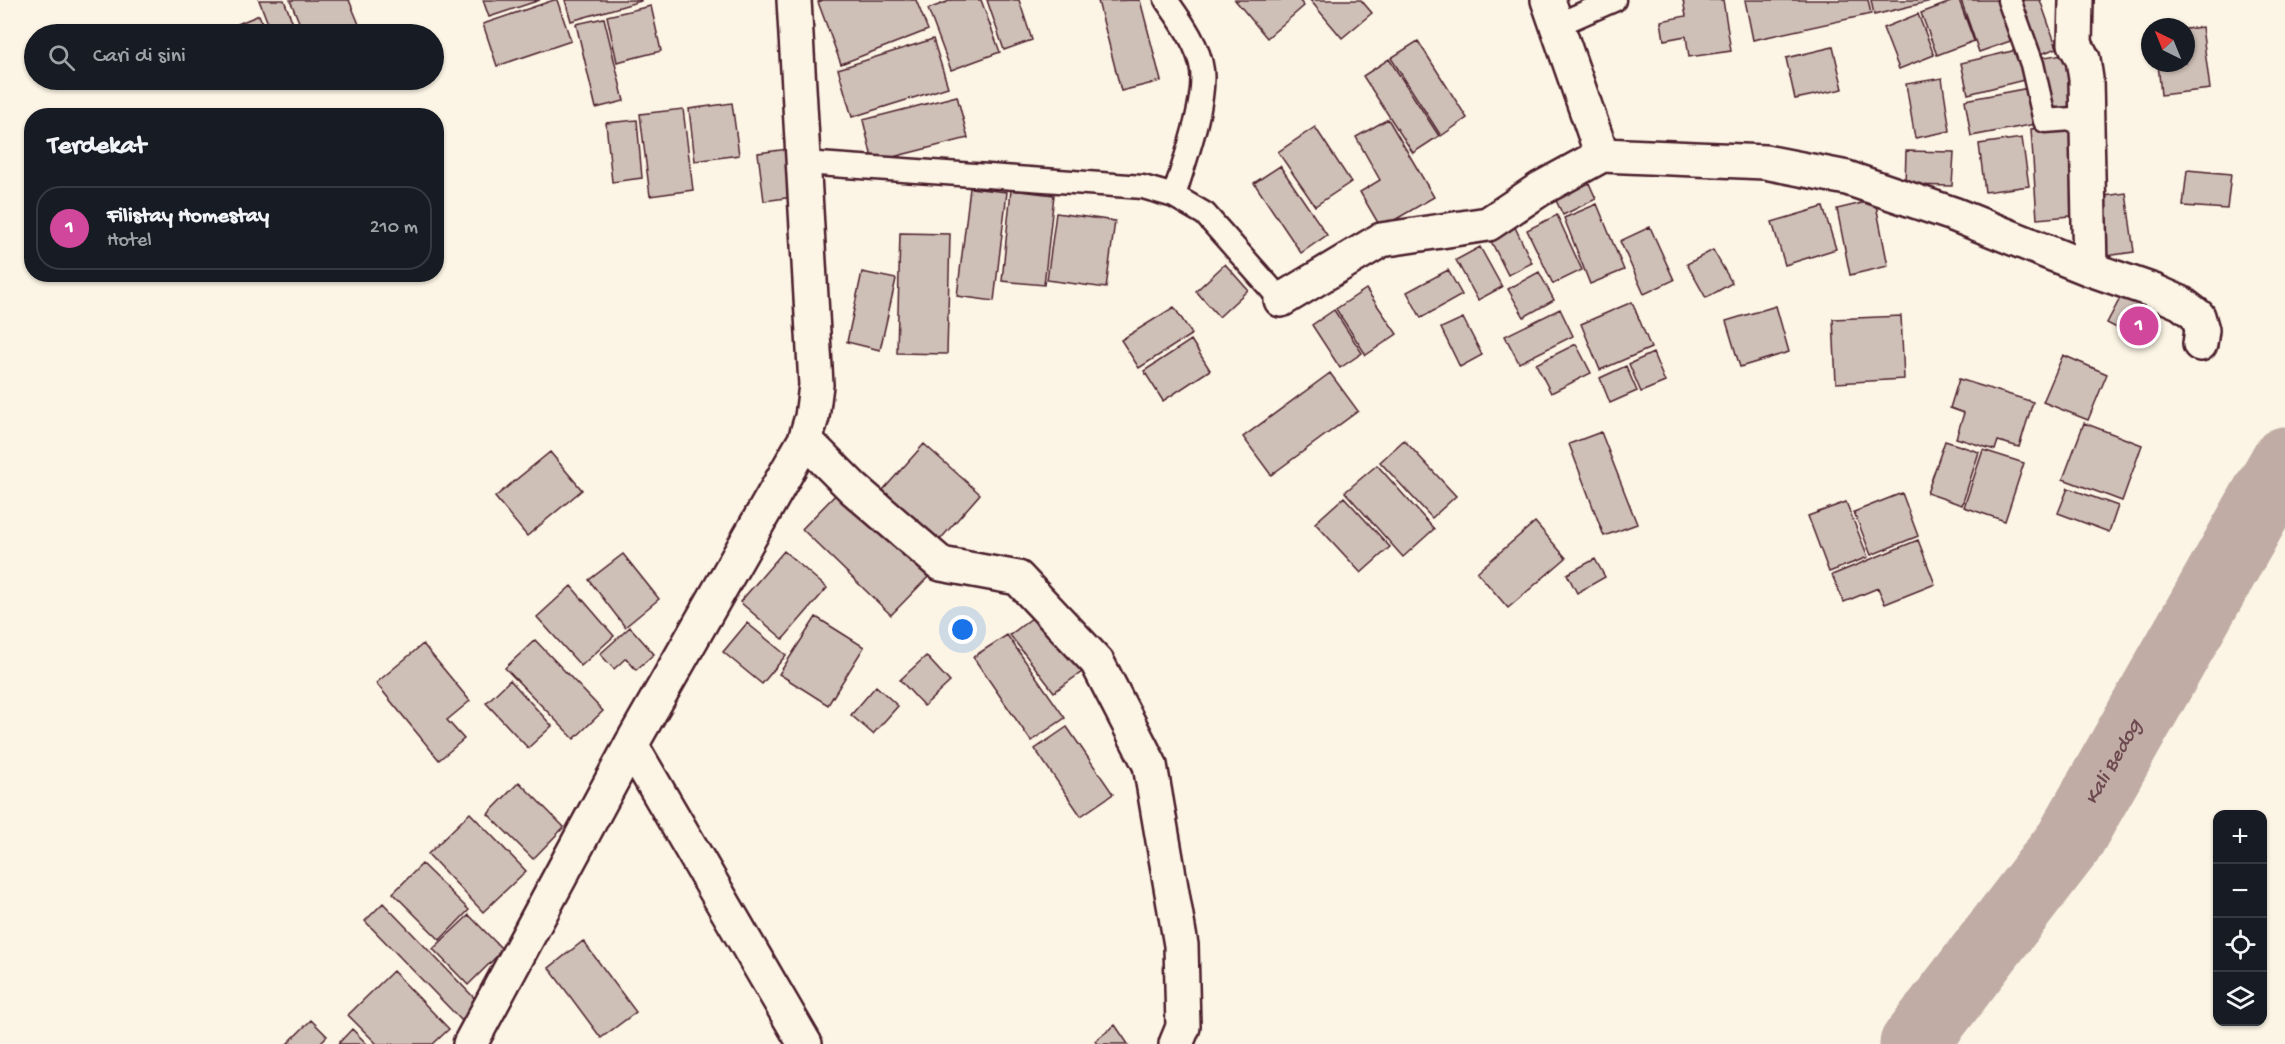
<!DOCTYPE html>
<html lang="id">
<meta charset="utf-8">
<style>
:root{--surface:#171b24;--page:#242831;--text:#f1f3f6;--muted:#9ea1a6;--line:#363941;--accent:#db2777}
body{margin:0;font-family:"Gochi Hand",sans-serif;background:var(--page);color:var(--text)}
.controls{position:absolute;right:18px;bottom:18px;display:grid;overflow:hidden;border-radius:12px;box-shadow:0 2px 4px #0004}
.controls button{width:54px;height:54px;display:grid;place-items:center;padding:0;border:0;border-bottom:2px solid var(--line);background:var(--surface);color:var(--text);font:30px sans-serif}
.compass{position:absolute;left:2141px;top:18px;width:54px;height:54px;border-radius:50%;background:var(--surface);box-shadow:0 2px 4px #0004;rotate:317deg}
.you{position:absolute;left:963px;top:630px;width:21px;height:21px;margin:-15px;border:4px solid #fff;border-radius:50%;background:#1a73e8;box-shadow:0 0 0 9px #1a73e833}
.badge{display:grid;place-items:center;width:39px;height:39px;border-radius:50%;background:var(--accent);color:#fff;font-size:20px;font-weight:700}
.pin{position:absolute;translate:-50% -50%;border:3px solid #fff;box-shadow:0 2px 6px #0006}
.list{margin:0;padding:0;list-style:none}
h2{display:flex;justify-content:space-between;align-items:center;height:78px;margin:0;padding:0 24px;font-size:26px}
h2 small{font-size:20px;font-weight:400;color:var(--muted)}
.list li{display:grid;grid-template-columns:39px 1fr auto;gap:18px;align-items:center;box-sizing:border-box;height:84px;margin:0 12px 12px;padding:0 12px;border:2px solid var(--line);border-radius:24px}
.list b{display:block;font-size:22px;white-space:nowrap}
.list p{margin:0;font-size:20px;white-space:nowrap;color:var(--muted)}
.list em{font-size:20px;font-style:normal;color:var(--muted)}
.icon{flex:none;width:33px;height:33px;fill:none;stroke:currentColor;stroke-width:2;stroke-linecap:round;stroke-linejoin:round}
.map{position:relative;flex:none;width:2285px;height:1044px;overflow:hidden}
.search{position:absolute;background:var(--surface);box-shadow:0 2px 4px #0004;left:24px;top:24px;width:420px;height:66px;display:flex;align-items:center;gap:15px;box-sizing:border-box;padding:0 21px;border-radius:33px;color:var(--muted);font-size:22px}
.panel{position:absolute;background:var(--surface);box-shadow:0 2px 4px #0004;left:24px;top:108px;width:420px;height:174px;border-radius:24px}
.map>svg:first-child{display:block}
</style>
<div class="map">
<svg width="2285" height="1044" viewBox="0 0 2285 1044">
<rect width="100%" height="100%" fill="#fcf5e5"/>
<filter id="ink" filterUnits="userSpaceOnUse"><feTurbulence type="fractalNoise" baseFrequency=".0167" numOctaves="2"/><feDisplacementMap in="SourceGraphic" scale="12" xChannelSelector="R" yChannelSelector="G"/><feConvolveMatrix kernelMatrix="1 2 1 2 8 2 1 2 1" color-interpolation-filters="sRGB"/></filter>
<g filter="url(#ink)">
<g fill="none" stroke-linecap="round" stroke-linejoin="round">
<path stroke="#c0aca5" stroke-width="69" id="s1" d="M1914 1044 2069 842 2285 461"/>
</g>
<path fill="#cfc0b7" stroke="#4a1f2b" stroke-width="1.5" d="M259 0H284L297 34H272Z
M290 0H349L363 34H304Z
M483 0H540L489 17Z
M554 0H557L571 41 497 66 483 24Z
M565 0H641V1L571 21Z
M823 0H916L928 30 841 64 818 2Z
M952 0H981L1000 52 951 70 928 9Z
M987 0H1019L1032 40 1004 50Z
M1140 0 1161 81 1121 91 1098 1Z
M1235 0H1299L1304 6 1267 38Z
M1310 0H1361L1372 13 1342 38Z
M1683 0H1723L1731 51 1689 57 1686 36 1664 40 1661 21 1686 16Z
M1745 0H1868L1871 14 1753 40Z
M1871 0H1935L1874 15Z
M1956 0H1959L1974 41 1937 55 1921 13Z
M1961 0H2006L2019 38 1979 52Z
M2013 0H2040L2057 48 2033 57Z
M651 6 661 51 617 62 607 16Z
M1918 14 1934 55 1899 69 1883 28Z
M259 15 267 34H236L233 26Z
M604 18 624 101 596 108 576 24Z
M2202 27 2210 89 2161 95 2158 63H2186V29Z
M933 39 948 87 852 117 838 69Z
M1418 41 1467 118 1441 136 1391 58Z
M1833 47 1843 89 1795 99 1786 58Z
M2021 49 2028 79 1968 94 1961 63Z
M2075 52 2084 109 2047 115 2038 58Z
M1389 59 1439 136 1413 153 1363 76Z
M1942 78 1950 131 1915 138 1906 84Z
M2034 87 2041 123 1971 136 1965 100Z
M957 96 968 138 873 162 863 120Z
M732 103 739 155 695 161 689 109Z
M683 109 693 190 650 196 640 114Z
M1388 119 1434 197 1381 228 1360 192 1380 180 1356 137Z
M637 120 642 178 612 182 606 123Z
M2076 126 2082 215 2037 219 2031 129Z
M1315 127 1351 182 1315 206 1278 152Z
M2022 138 2029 186 1985 192 1979 144Z
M788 149 793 197 764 201 758 153Z
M1906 151 1954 152 1952 186 1905 185Z
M1280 166 1327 235 1301 253 1254 183Z
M2187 170 2231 174 2227 209 2183 206Z
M1584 172 1596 199 1563 215 1550 188Z
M970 188 1007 192 994 301 957 296Z
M1011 190 1054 195 1044 285 1002 281Z
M2126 193 2134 252 2106 256 2097 197Z
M1875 200 1888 266 1850 275 1837 209Z
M1597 204 1624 270 1590 284 1564 218Z
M1823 207 1836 249 1785 265 1772 222Z
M1056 213 1115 221 1106 288 1047 280Z
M1557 215 1582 270 1553 284 1527 230Z
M1513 223 1532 263 1508 275 1488 235Z
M1650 227 1674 280 1644 294 1620 241Z
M900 233 950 234 947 354 897 353Z
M1480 247 1502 287 1478 300 1456 260Z
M1713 250 1732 283 1706 298 1687 264Z
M1225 264 1248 290 1219 317 1196 291Z
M1448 270 1462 295 1421 318 1407 292Z
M862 272 896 279 880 350 847 342Z
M1539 272 1554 300 1524 317 1508 289Z
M1366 289 1397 334 1366 355 1336 309Z
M2125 289 2151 302 2132 336 2107 323Z
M1632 302 1651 348 1600 370 1581 324Z
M1776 306 1789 352 1740 367 1726 321Z
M1174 307 1192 334 1139 368 1121 340Z
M1560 309 1573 336 1519 363 1505 336Z
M1334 310 1362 353 1340 368 1312 325Z
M1901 316 1904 379 1836 383 1833 319Z
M1463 318 1482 355 1460 367 1441 328Z
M1191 340 1210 370 1163 401 1144 371Z
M1576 344 1591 373 1551 393 1536 364Z
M1653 353 1665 382 1641 392 1629 364Z
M2063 355 2107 374 2088 420 2043 402Z
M1626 366 1637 391 1610 403 1600 378Z
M1330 373 1358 411 1271 475 1243 437Z
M1959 379 2033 402 2019 447 1998 441 1995 450 1956 438 1964 413 1950 408Z
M2084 423 2142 445 2122 501 2063 479Z
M1601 432 1637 524 1604 536 1569 444Z
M1404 440 1456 496 1432 518 1380 462Z
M1945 441 1979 452 1962 505 1927 493Z
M924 444 980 494 930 551 874 500Z
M1983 450 2024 463 2005 521 1964 507Z
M550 452 582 490 527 536 495 497Z
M1377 465 1434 529 1403 557 1345 492Z
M842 488 931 574 891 615 802 529Z
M2068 488 2118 506 2109 532 2058 513Z
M1902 493 1918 536 1871 555 1854 512Z
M1344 497 1390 547 1361 573 1315 523Z
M1846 502 1868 557 1829 572 1808 516Z
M1535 522 1566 558 1508 608 1477 572Z
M1918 540 1935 584 1885 604 1878 588 1844 602 1832 575Z
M784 551 827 588 783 639 740 602Z
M623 554 659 599 625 627 589 580Z
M1595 559 1605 577 1577 593 1567 574Z
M571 586 614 636 581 666 537 617Z
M1041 611 1086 669 1054 692 1010 635Z
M816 617 864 647 828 705 779 674Z
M747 623 786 655 762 684 723 652Z
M630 627 654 654 636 670 626 658 614 669 600 654Z
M1007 635 1065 718 1031 741 973 657Z
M535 640 603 711 574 739 505 668Z
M423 644 470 701 447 720 464 739 439 760 376 683Z
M926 656 950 682 924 706 900 680Z
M510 680 552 726 528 748 486 703Z
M876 686 898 706 873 734 851 715Z
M1067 727 1113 794 1081 816 1035 749Z
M519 782 564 827 533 859 488 814Z
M470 813 526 871 483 912 428 854Z
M422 864 469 910 440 940 393 893Z
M383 903 482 1006 464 1023 365 921Z
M469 915 503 950 468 985 433 949Z
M583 941 636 1012 601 1038 549 968Z
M393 971 449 1029 433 1044H377L348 1015Z
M311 1020 327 1036 319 1044H287Z
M1115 1025 1128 1044H1097L1095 1041Z
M352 1029 367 1044H338Z"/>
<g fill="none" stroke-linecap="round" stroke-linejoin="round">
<g stroke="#4a1f2b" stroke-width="27">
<path id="service" d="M1166 0C1180 20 1199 45 1202 70 1206 104 1184 162 1174 196
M2009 0 2032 64 2045 121 2086 118
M1557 25 1614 0
M804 163 1143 187 1174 196 1205 214 1281 300"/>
</g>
<g stroke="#4a1f2b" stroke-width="38">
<path id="minor" d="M1548 0 1602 155
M2076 0 2075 44 2083 59 2086 79 2090 269
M1281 300 1381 240 1488 224 1540 189 1602 155 1765 162 1847 178 1953 214 2090 269 2154 291 2181 303 2198 316 2202 330 2200 344
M805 440 854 489 941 564 1018 578 1097 662 1150 765 1181 945 1183 1027 1176 1044
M631 745 805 1044
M470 1044 631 745 805 440 812 417 816 385 794 0"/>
</g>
<use href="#service" stroke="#fcf5e5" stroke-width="22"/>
<use href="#minor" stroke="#fcf5e5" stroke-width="33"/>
</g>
</g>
<g text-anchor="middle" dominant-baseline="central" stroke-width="6" stroke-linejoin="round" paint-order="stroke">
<g font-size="21" font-style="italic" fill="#6d4950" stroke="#fcf5e5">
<text stroke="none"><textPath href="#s1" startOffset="346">Kali Bedog</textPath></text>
</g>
</g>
</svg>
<div class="controls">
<button>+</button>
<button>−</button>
<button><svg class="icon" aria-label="locate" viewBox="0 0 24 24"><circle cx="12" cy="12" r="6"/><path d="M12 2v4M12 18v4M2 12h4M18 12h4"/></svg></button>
<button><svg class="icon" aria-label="layers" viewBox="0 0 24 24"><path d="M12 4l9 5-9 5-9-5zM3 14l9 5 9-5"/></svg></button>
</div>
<svg class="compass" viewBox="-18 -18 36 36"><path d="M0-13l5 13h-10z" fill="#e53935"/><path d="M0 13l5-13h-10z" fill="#9ea1a6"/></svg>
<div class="you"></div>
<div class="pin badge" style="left:2139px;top:326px;background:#d1479c">1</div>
<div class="search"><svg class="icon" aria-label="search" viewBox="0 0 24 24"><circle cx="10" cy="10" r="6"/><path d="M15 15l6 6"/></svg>Cari di sini</div>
<section class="panel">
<h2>Terdekat<small></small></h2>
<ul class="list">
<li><span class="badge" style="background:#d1479c">1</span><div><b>Filistay Homestay</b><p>Hotel</p></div><em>210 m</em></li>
</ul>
</section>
</div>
